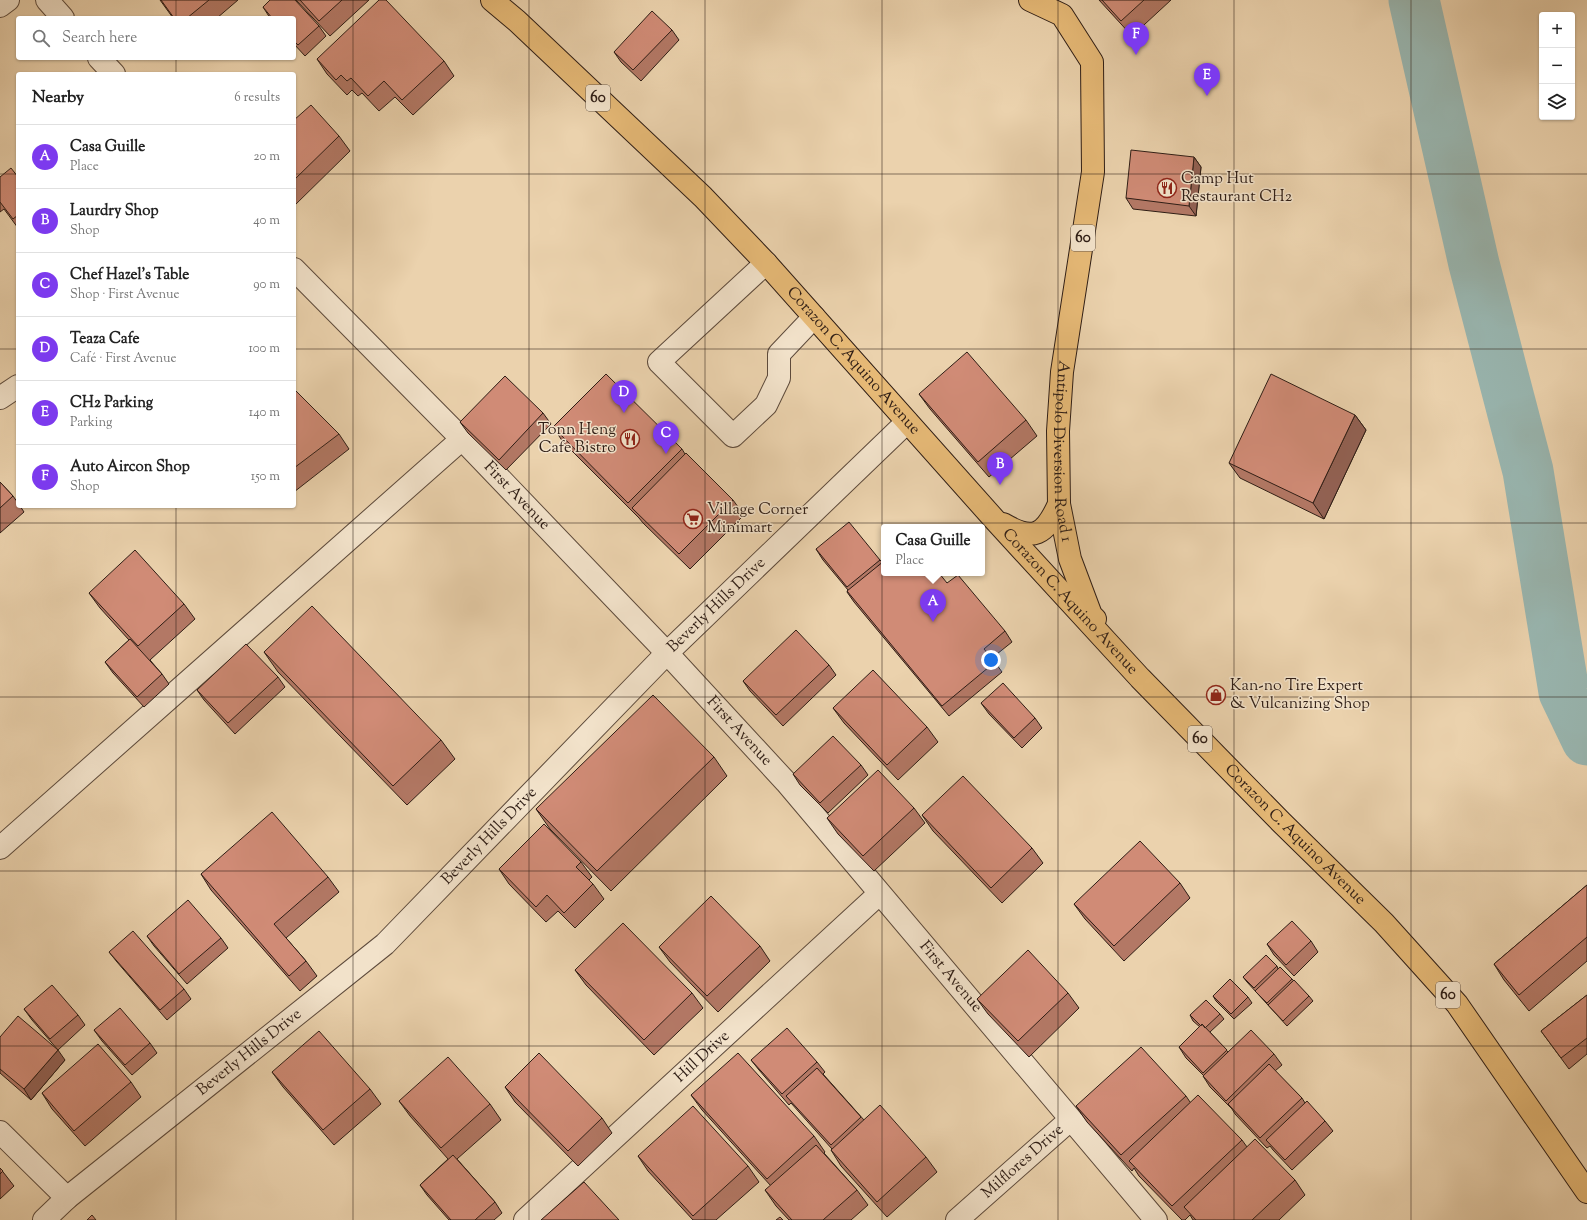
<!DOCTYPE html>
<meta charset="utf-8">
<style>
:root{--surface:#fff;--page:#f6f6f6;--text:#222;--muted:#767676;--line:#e0e0e0;--accent:#7c3aed}
body{margin:0;font-family:"Sorts Mill Goudy",serif;background:var(--page);color:var(--text)}
.controls{position:absolute;right:12px;top:12px;display:grid;overflow:hidden;border-radius:4px;box-shadow:0 1px 3px #0004}
.controls button{width:36px;height:36px;display:grid;place-items:center;padding:0;border:0;border-bottom:1px solid var(--line);background:var(--surface);color:var(--text);font:20px sans-serif}
.you{position:absolute;left:991px;top:660px;width:14px;height:14px;margin:-10px;border:3px solid #fff;border-radius:50%;background:#1a73e8;box-shadow:0 0 0 6px #1a73e833}
.badge{display:grid;place-items:center;width:26px;height:26px;border-radius:50%;background:var(--accent);color:#fff;font-size:13px;font-weight:700}
.pin{position:absolute;translate:-50% -33px;filter:drop-shadow(0 1px 2px #0008)}
.pin::after{content:'';position:absolute;top:21px;width:14px;height:12px;background:inherit;clip-path:polygon(0 0,100% 0,50% 100%)}
.popup{position:absolute;left:881px;top:524px;width:104px;height:52px;box-sizing:border-box;display:grid;place-content:center;border-radius:4px;background:var(--surface);filter:drop-shadow(0 1px 3px #0005);font-size:13px;white-space:nowrap;color:var(--muted)}
.popup b{font-size:15px;color:var(--text)}
.popup::after{content:'';position:absolute;left:50%;top:100%;margin-left:-8px;border:8px solid transparent;border-top-color:var(--surface)}
.list{margin:0;padding:0;list-style:none}
h2{display:flex;justify-content:space-between;align-items:center;height:52px;margin:0;padding:0 16px;font-size:17px}
h2 small{font-size:13px;font-weight:400;color:var(--muted)}
.list li{display:grid;grid-template-columns:26px 1fr auto;gap:12px;align-items:center;box-sizing:border-box;height:64px;padding:0 16px;border-top:1px solid var(--line)}
.list b{display:block;font-size:15px;white-space:nowrap}
.list p{margin:0;font-size:13px;white-space:nowrap;color:var(--muted)}
.list em{font-size:13px;font-style:normal;color:var(--muted)}
.icon{flex:none;width:22px;height:22px;fill:none;stroke:currentColor;stroke-width:2;stroke-linecap:round;stroke-linejoin:round}
.map{position:relative;flex:none;width:1587px;height:1220px;overflow:hidden}
.search{position:absolute;background:var(--surface);box-shadow:0 1px 3px #0004;left:16px;top:16px;width:280px;height:44px;display:flex;align-items:center;gap:10px;box-sizing:border-box;padding:0 14px;border-radius:4px;color:var(--muted);font-size:15px}
.panel{position:absolute;background:var(--surface);box-shadow:0 1px 3px #0004;left:16px;top:72px;width:280px;height:436px;border-radius:4px}
.map>svg:first-child{display:block}
</style>
<div class="map">
<svg width="1587" height="1220" viewBox="0 0 1587 1220">
<rect width="100%" height="100%" fill="#ebd2ad"/>
<filter id="stains"><feTurbulence type="fractalNoise" baseFrequency=".005" numOctaves="4"/><feColorMatrix values="0 0 0 0 .2 0 0 0 0 .09 0 0 0 0 .02 0 0 0 .5 -.17"/></filter>
<radialGradient id="worn" r=".72"><stop offset=".6" stop-color="#630" stop-opacity="0"/><stop offset="1" stop-color="#630" stop-opacity=".3"/></radialGradient>
<g fill="none" stroke-linecap="round" stroke-linejoin="round">
<path stroke="#99b6b0" stroke-width="51" d="M1414 0 1474 264 1528 471 1564 692 1587 740"/>
<g stroke="#5d4a3b" stroke-width="24">
<g id="minor">
<path d="M47 0 63 18"/>
<path d="M0 6 8 0"/>
<path d="M99 58 114 74"/>
<path d="M766 263 659 362 733 436 766 405 779 378V354L814 317"/>
<path id="s1" d="M294 269 462 439 667 653 786 782 1156 1220"/>
<path d="M0 398 18 386"/>
<path d="M0 848 462 439"/>
<path d="M0 1132 67 1198"/>
<path id="s2" d="M44 1220 67 1198 385 944 667 653 907 422"/>
<path id="s3" d="M525 1220 879 894"/>
<path id="s4" d="M957 1220 1070 1120"/>
</g>
</g>
<g stroke="#2e1d15" stroke-width="24">
<g id="major">
<path id="s5" d="M492 0 517 21 703 197 766 263 994 519 1140 678 1281 822 1384 923 1457 1004 1587 1192"/>
<path id="s6" d="M1030 0 1062 15 1092 62 1093 172 1062 372 1058 431 1059 504 1070 559 1091 615 1095 619"/>
<path d="M1003 524C1034 542 1045 535 1059 504"/>
</g>
</g>
<use href="#minor" stroke="#f2e2ca" stroke-width="22"/>
<use href="#major" stroke="#e6b976" stroke-width="22"/>
</g>
<path fill="#b37865" stroke="#2e1d15" d="M160 0H238L217 18H173Z
M296 0H369L330 36Z
M1099 0H1171L1132 36Z
M263 7 319 26 326 36 305 56 294 44V18H270Z
M672 30 679 40 641 81 621 62 614 52Z
M317 59 444 61 454 76 413 115 395 97 379 111 362 93 358 96 352 90 347 95 327 74Z
M294 120 339 136 350 151 294 206Z
M1194 157 1201 167 1196 216 1133 209 1126 198Z
M0 177H18V228L4 209 0 212Z
M294 389 339 434 349 449 294 492Z
M919 394 1026 420 1037 436 989 477 930 409Z
M543 413 551 424 506 470 468 433 460 422Z
M1355 415 1366 430 1324 519 1240 478 1229 463Z
M553 427 682 449 685 454 733 500 744 515 690 569 643 523 639 518 563 442Z
M0 482 13 496 18 503V506H20L24 512 0 533Z
M816 549 880 560 882 562 947 583 1005 631 1012 642 992 658 1002 672 949 716 854 602 847 592 848 590 823 560Z
M89 593 184 604 195 619 150 660 162 674 169 684 144 707 113 673 105 662 129 640 100 608Z
M264 652 441 740 455 759 407 805 278 672Z
M829 665 836 675 783 726 750 691 743 681Z
M278 677 285 687 235 734 204 700 197 690Z
M981 703 1035 718 1042 728 1022 748 989 714Z
M833 708 927 727 938 742 898 780 844 723Z
M714 757 727 776 611 891 550 829 536 809Z
M861 765 868 775 828 813 800 785 793 774Z
M914 808 925 823 874 871 838 834 827 818Z
M922 815 1032 848 1043 863 1002 903 933 831Z
M581 862 592 877 589 880 593 884 604 899 575 928 558 911 546 922 509 884 499 869Z
M201 874 328 877 339 892 286 938 306 961 317 976 300 991 211 890Z
M1180 883 1190 898 1124 961 1085 919 1074 904Z
M1587 885V961L1529 1011 1504 980 1494 964Z
M147 936 221 938 228 948 187 984 154 946Z
M1311 941 1318 952 1294 976 1274 955 1267 944Z
M760 946 770 961 718 1012 670 962 659 947Z
M109 952 184 989 191 999 167 1020 117 962Z
M1277 966 1278 969 1292 979 1309 996 1313 1001 1287 1026 1247 982 1243 977Z
M575 970 692 993 703 1008 654 1055 586 985Z
M1068 993 1079 1008 1029 1057 988 1014 977 999Z
M1587 995V1054L1569 1069 1541 1031Z
M1213 996 1248 997 1252 1003 1234 1019 1216 1001Z
M24 1009 78 1015 85 1025 58 1050 32 1020Z
M1220 1014 1224 1019 1210 1032 1228 1052 1274 1054 1282 1065 1275 1071 1302 1098 1305 1103 1325 1121 1333 1131 1292 1170 1273 1150 1270 1146 1267 1148 1235 1114 1232 1109 1210 1087 1203 1076H1204L1186 1058 1179 1047 1200 1027 1193 1021 1190 1015Z
M94 1030 150 1043 157 1053 132 1075 102 1041Z
M0 1037 65 1060 31 1100 0 1073Z
M751 1060 817 1062 825 1072 823 1074 864 1120 926 1157 937 1172 887 1217 841 1166 831 1150 832 1149 791 1103 789 1105 759 1070Z
M272 1072 370 1089 381 1104 334 1145 283 1087Z
M131 1082 141 1097 85 1146 52 1109 42 1093Z
M505 1087 602 1118 612 1133 578 1166 515 1102Z
M691 1095 814 1136 825 1152 824 1153 857 1190 868 1205 851 1220H789L776 1206 765 1190 771 1186 702 1110Z
M1186 1096 1190 1102 1242 1140 1247 1147 1295 1180 1305 1195 1279 1220H1193L1190 1215 1185 1220H1182L1139 1176 1134 1168 1132 1171 1087 1122 1076 1106Z
M399 1101 490 1104 501 1120 457 1159 495 1202 502 1213 494 1220H449L427 1195 420 1185 448 1159 410 1116Z
M638 1156 748 1166 759 1182 716 1220H693L648 1171Z
M0 1168 14 1186 0 1199Z"/>
<path fill="#926153" stroke="#2e1d15" d="M1194 157 1201 167 1196 216 1189 206Z
M1355 415 1366 430 1324 519 1313 503Z
M58 1050 65 1060 31 1100 24 1089Z"/>
<path fill="#d08b76" stroke="#2e1d15" d="M161 0H209L187 18H174Z
M270 0H295L319 26 298 45 294 41V18H272L263 7Z
M300 0H342L319 21Z
M379 0H386L444 61 402 100 384 81 368 96 351 78 347 81 341 75 336 80 317 59Z
M1102 0H1144L1121 21Z
M652 11 672 30 633 70 614 52Z
M311 105 339 136 294 180V120Z
M1131 150 1194 157 1189 206 1126 198Z
M11 168 18 177V215L13 219 0 202V177Z
M967 352 1026 420 978 462 919 394Z
M606 374 682 449 628 503 553 427Z
M1271 374 1355 415 1313 503 1229 463Z
M505 376 543 413 499 460 460 422Z
M294 389 339 434 294 468Z
M686 453 733 500 679 554 632 508Z
M0 482 13 496 0 508Z
M849 522 880 560 847 587 816 549Z
M135 550 184 604 138 646 89 593Z
M884 561V573H939L947 583 958 575 1005 631 984 649 995 662 942 706 847 591Z
M312 606 441 740 393 786 264 652Z
M796 630 829 665 776 715 743 681Z
M130 639 162 674 137 697 105 662Z
M246 644 278 677 228 723 197 690Z
M873 670 927 727 887 765 833 708Z
M1003 683 1035 718 1014 738 981 703Z
M653 695 714 757 597 871 536 809Z
M833 736 861 765 820 803 793 774Z
M878 770 914 808 863 856 827 818Z
M963 776 1032 848 991 888 922 815Z
M272 812 328 877 274 924 306 961 289 976 201 874Z
M544 824 581 862 576 867 593 884 564 913 547 895 536 907 499 869Z
M1140 841 1180 883 1114 946 1074 904Z
M1587 885V937L1519 995 1494 964Z
M711 896 760 946 707 996 659 947Z
M188 900 221 938 179 974 147 936Z
M1292 921 1311 941 1286 965 1267 944Z
M623 923 692 993 644 1040 575 970Z
M133 931 184 989 160 1010 109 952Z
M1028 950 1068 993 1018 1041 977 999Z
M1266 955 1277 966 1254 988 1243 977Z
M1280 967 1292 979 1267 1003 1255 991Z
M1230 979 1248 997 1231 1014 1213 996Z
M1294 980 1309 996 1283 1021 1268 1005Z
M52 985 78 1015 50 1039 24 1009Z
M1587 995V1038L1561 1058 1541 1031Z
M1206 1000 1220 1014 1205 1028 1202 1024 1201 1026 1190 1015Z
M120 1008 150 1043 125 1065 94 1030Z
M18 1016 58 1050 24 1089 0 1069V1037Z
M1202 1024 1227 1050 1203 1073 1179 1047Z
M787 1028 817 1062 782 1094 751 1060Z
M1251 1030 1274 1054 1226 1101 1203 1076Z
M319 1031 370 1089 323 1130 272 1072Z
M98 1044 131 1082 74 1131 42 1093Z
M1141 1047 1186 1096 1121 1155 1076 1106Z
M539 1053 602 1118 568 1151 505 1087Z
M738 1053 814 1136 767 1179 691 1095Z
M448 1057 490 1104 441 1148 399 1101Z
M1269 1064 1302 1098 1260 1138 1228 1104Z
M817 1068 861 1117 831 1145 786 1096Z
M1198 1095 1242 1140 1172 1206 1129 1161Z
M1307 1101 1325 1121 1285 1160 1266 1140Z
M880 1105 926 1157 877 1202 831 1150Z
M693 1106 748 1166 693 1216 638 1156Z
M1255 1139 1295 1180 1252 1220H1196L1184 1207Z
M816 1145 857 1190 823 1220H792L765 1190Z
M453 1155 495 1202 475 1220H451L420 1185Z
M0 1168 3 1171 0 1174Z
M584 1182 619 1220H541Z
M92 1215 96 1220H87Z
M780 1217 783 1220H776Z"/>
<path fill="none" stroke="#2e1d15" stroke-width="1" stroke-opacity="0.55" d="M176 0V18M353 0V1220M529 0V1220M705 0V1220M882 0V1220M1058 0V1220M1234 0V1220M1411 0V1220M176 58V74M0 174H18M294 174H1587M0 349H18M294 349H1587M176 506V1220M0 523H1587M0 697H1587M0 871H1587M0 1046H1587"/>
<defs>
<g id="restaurant-ring" transform="scale(1)"><circle r="9.5" fill="#f2e2ca" stroke="#8f2418" stroke-width="1.5"/><path d="M-5-6h1v4h1v-4h1v4h1v-4h1v5L-1.5 .5V6h-2V.5L-5-1ZM5-6V6H3V1.5H1.5Q1.5-4 5-6Z" fill="#8f2418"/></g>
<g id="supermarket-ring" transform="scale(1)"><circle r="9.5" fill="#f2e2ca" stroke="#8f2418" stroke-width="1.5"/><path d="M-6-5.5h2.5l.6 2H6L4.5 2H-2.5L-4.4-4H-6ZM-1.5 3.2a1.3 1.3 0 1 0 .1 0ZM3 3.2a1.3 1.3 0 1 0 .1 0Z" fill="#8f2418"/></g>
<g id="shop-ring" transform="scale(1)"><circle r="9.5" fill="#f2e2ca" stroke="#8f2418" stroke-width="1.5"/><path d="M-5-2.5h2.3a2.7 3.5 0 0 1 5.4 0H5L5.5 6h-11ZM-1.5-2.5h3a1.5 2.3 0 0 0-3 0Z" fill="#8f2418"/></g>
</defs>
<g fill-rule="evenodd">
<use href="#restaurant-ring" x="1167" y="188"/>
<use href="#restaurant-ring" x="630" y="439"/>
<use href="#supermarket-ring" x="693" y="519"/>
<use href="#shop-ring" x="1216" y="695"/>
</g>
<g text-anchor="middle" dominant-baseline="central" stroke-width="3" stroke-linejoin="round" paint-order="stroke">
<g fill="#f2e2ca" stroke="#69584b" stroke-width="1">
<rect x="586" y="85" width="24" height="26" rx="3"/>
<rect x="1071" y="225" width="24" height="26" rx="3"/>
<rect x="1188" y="726" width="24" height="26" rx="3"/>
<rect x="1436" y="982" width="24" height="26" rx="3"/>
</g>
<g font-size="15" font-weight="bold" fill="#2e1d15">
<text x="598" y="98">60</text>
<text x="1083" y="238">60</text>
<text x="1200" y="739">60</text>
<text x="1448" y="995">60</text>
</g>
<g font-size="16" fill="#2e1d15" stroke="#f2e2ca" text-anchor="start">
<text x="1181" y="179">Camp Hut<tspan x="1181" dy="18">Restaurant CH2</tspan></text>
<text x="616" y="430" text-anchor="end">Tonn Heng<tspan x="616" dy="18">Cafe Bistro</tspan></text>
<text x="707" y="510">Village Corner<tspan x="707" dy="18">Minimart</tspan></text>
<text x="1230" y="686">Kan-no Tire Expert<tspan x="1230" dy="18">&amp; Vulcanizing Shop</tspan></text>
</g>
<g font-size="16" fill="#2e1d15" stroke="#f2e2ca">
<text stroke="none"><textPath href="#s5" startOffset="511">Corazon C. Aquino Avenue</textPath></text>
<text stroke="none"><textPath href="#s6" startOffset="483">Antipolo Diversion Road 1</textPath></text>
<text stroke="none"><textPath href="#s1" startOffset="318">First Avenue</textPath></text>
<text stroke="none"><textPath href="#s5" startOffset="835">Corazon C. Aquino Avenue</textPath></text>
<text stroke="none"><textPath href="#s2" startOffset="913">Beverly Hills Drive</textPath></text>
<text stroke="none"><textPath href="#s1" startOffset="642">First Avenue</textPath></text>
<text stroke="none"><textPath href="#s5" startOffset="1159">Corazon C. Aquino Avenue</textPath></text>
<text stroke="none"><textPath href="#s2" startOffset="589">Beverly Hills Drive</textPath></text>
<text stroke="none"><textPath href="#s1" startOffset="966">First Avenue</textPath></text>
<text stroke="none"><textPath href="#s2" startOffset="265">Beverly Hills Drive</textPath></text>
<text stroke="none"><textPath href="#s3" startOffset="241">Hill Drive</textPath></text>
<text stroke="none"><textPath href="#s4" startOffset="88">Milflores Drive</textPath></text>
</g>
</g>
<rect width="100%" height="100%" filter="url(#stains)"/>
<rect width="100%" height="100%" fill="url(#worn)"/>
</svg>
<div class="controls">
<button>+</button>
<button>−</button>
<button><svg class="icon" aria-label="layers" viewBox="0 0 24 24"><path d="M12 4l9 5-9 5-9-5zM3 14l9 5 9-5"/></svg></button>
</div>
<div class="you"></div>
<div class="pin badge" style="left:933px;top:622px">A</div>
<div class="popup"><b>Casa Guille</b>Place</div>
<div class="pin badge" style="left:1000px;top:485px">B</div>
<div class="pin badge" style="left:666px;top:454px">C</div>
<div class="pin badge" style="left:624px;top:413px">D</div>
<div class="pin badge" style="left:1207px;top:96px">E</div>
<div class="pin badge" style="left:1136px;top:55px">F</div>
<div class="search"><svg class="icon" aria-label="search" viewBox="0 0 24 24"><circle cx="10" cy="10" r="6"/><path d="M15 15l6 6"/></svg>Search here</div>
<section class="panel">
<h2>Nearby<small>6 results</small></h2>
<ul class="list">
<li><span class="badge">A</span><div><b>Casa Guille</b><p>Place</p></div><em>20 m</em></li>
<li><span class="badge">B</span><div><b>Laurdry Shop</b><p>Shop</p></div><em>40 m</em></li>
<li><span class="badge">C</span><div><b>Chef Hazel's Table</b><p>Shop · First Avenue</p></div><em>90 m</em></li>
<li><span class="badge">D</span><div><b>Teaza Cafe</b><p>Café · First Avenue</p></div><em>100 m</em></li>
<li><span class="badge">E</span><div><b>CH2 Parking</b><p>Parking</p></div><em>140 m</em></li>
<li><span class="badge">F</span><div><b>Auto Aircon Shop</b><p>Shop</p></div><em>150 m</em></li>
</ul>
</section>
</div>
